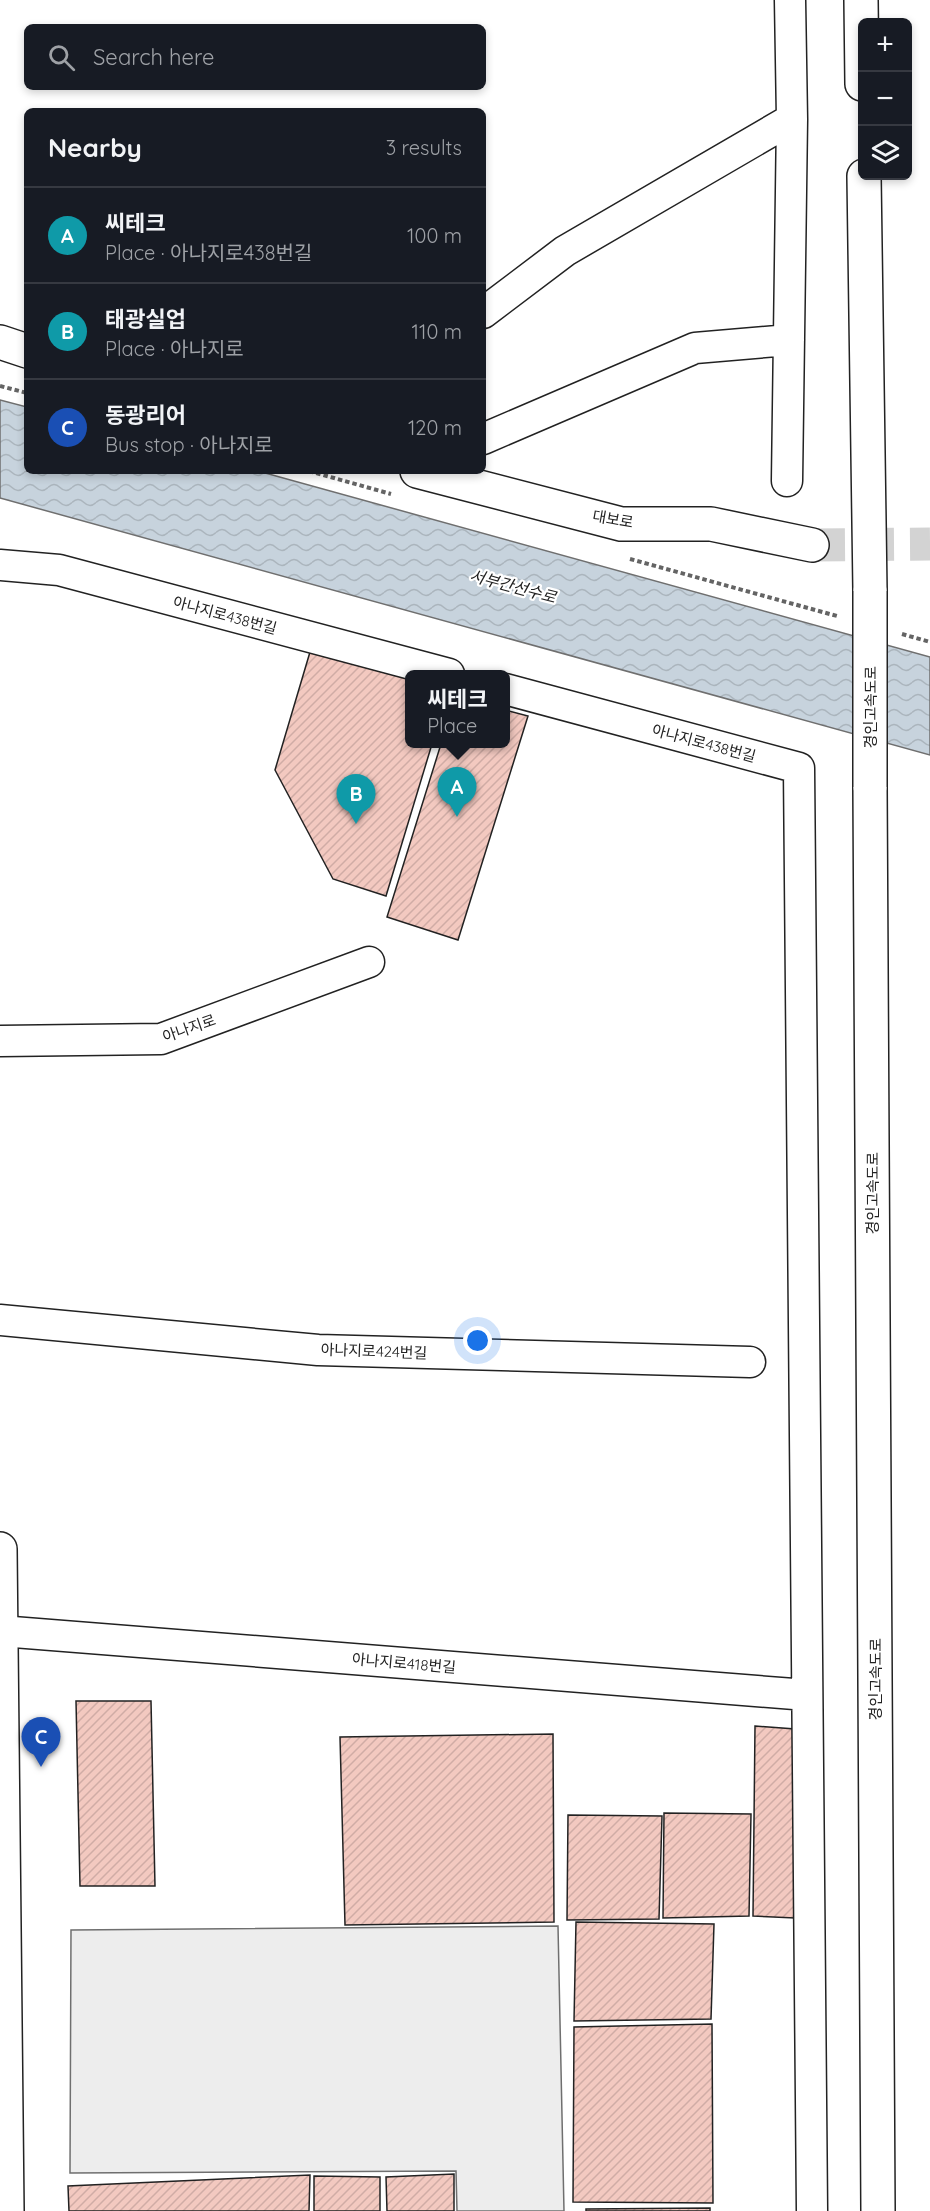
<!DOCTYPE html>
<meta charset="utf-8">
<style>
:root{--surface:#171b24;--page:#242831;--text:#f1f3f6;--muted:#9ea1a6;--line:#363941;--accent:#db2777}
body{margin:0;font-family:Quicksand,"Noto Sans KR",sans-serif;background:var(--page);color:var(--text)}
.controls{position:absolute;right:18px;top:18px;display:grid;overflow:hidden;border-radius:9px;box-shadow:0 3px 9px #0003}
.controls button{width:54px;height:54px;display:grid;place-items:center;padding:0;border:0;border-bottom:2px solid var(--line);background:var(--surface);color:var(--text);font:30px sans-serif}
.you{position:absolute;left:478px;top:1341px;width:21px;height:21px;margin:-15px;border:4px solid #fff;border-radius:50%;background:#1a73e8;box-shadow:0 0 0 9px #1a73e833}
.badge{display:grid;place-items:center;width:39px;height:39px;border-radius:50%;background:var(--accent);color:#fff;font-size:20px;font-weight:700}
.pin{position:absolute;translate:-50% -50px;filter:drop-shadow(0 2px 3px #0008)}
.pin::after{content:'';position:absolute;top:32px;width:21px;height:18px;background:inherit;clip-path:polygon(0 0,100% 0,50% 100%)}
.popup{position:absolute;left:405px;top:670px;width:105px;height:78px;box-sizing:border-box;display:grid;place-content:center;border-radius:9px;background:var(--surface);filter:drop-shadow(0 2px 4px #0005);font-size:20px;white-space:nowrap;color:var(--muted)}
.popup b{font-size:22px;color:var(--text)}
.popup::after{content:'';position:absolute;left:50%;top:100%;margin-left:-12px;border:12px solid transparent;border-top-color:var(--surface)}
.list{margin:0;padding:0;list-style:none}
h2{display:flex;justify-content:space-between;align-items:center;height:78px;margin:0;padding:0 24px;font-size:26px}
h2 small{font-size:20px;font-weight:400;color:var(--muted)}
.list li{display:grid;grid-template-columns:39px 1fr auto;gap:18px;align-items:center;box-sizing:border-box;height:96px;padding:0 24px;border-top:2px solid var(--line)}
.list b{display:block;font-size:22px;white-space:nowrap}
.list p{margin:0;font-size:20px;white-space:nowrap;color:var(--muted)}
.list em{font-size:20px;font-style:normal;color:var(--muted)}
.icon{flex:none;width:33px;height:33px;fill:none;stroke:currentColor;stroke-width:2;stroke-linecap:round;stroke-linejoin:round}
.map{position:relative;flex:none;width:930px;height:2211px;overflow:hidden}
.search{position:absolute;background:var(--surface);box-shadow:0 3px 9px #0003;left:24px;top:24px;width:462px;height:66px;display:flex;align-items:center;gap:15px;box-sizing:border-box;padding:0 21px;border-radius:9px;color:var(--muted);font-size:22px}
.panel{position:absolute;background:var(--surface);box-shadow:0 3px 9px #0003;left:24px;top:108px;width:462px;height:366px;border-radius:9px}
.map>svg:first-child{display:block}
</style>
<div class="map">
<svg width="930" height="2211" viewBox="0 0 930 2211">
<defs>
<pattern id="water-waves" width="16" height="10" patternUnits="userSpaceOnUse" patternTransform="scale(1.5)"><rect width="16" height="10" fill="#c7d3dd"/><path d="M0 5q4-4 8 0t8 0" fill="none" stroke="#abb5bd"/></pattern>
<pattern id="building-hatch" width="6" height="6" patternUnits="userSpaceOnUse" patternTransform="scale(1.5)"><rect width="6" height="6" fill="#f3c9c0"/><path d="M-1 1l2-2M0 6l6-6M5 7l2-2" fill="none" stroke="#d0aca5"/></pattern>
</defs>
<rect width="100%" height="100%" fill="#fff"/>
<path fill="#ededed" stroke="#6f6f6f" stroke-width="1.5" d="M558 1926 564 2211H457L456 2171 70 2173 71 1930Z"/>
<path fill="url(#water-waves)" stroke="#6f6f6f" stroke-width="1.5" d="M0 400 27 407V471H258L930 657V755L0 498Z"/>
<path fill="url(#building-hatch)" stroke="#222" stroke-width="1.5" d="M310 652 409 679V744H432L386 896 333 879 275 770Z
M505 710 528 716 458 940 387 917 441 744H505Z
M76 1701H151L155 1886H80Z
M755 1726 795 1729V1918L753 1916Z
M553 1734 554 1922 345 1925 340 1737Z
M664 1813 751 1814 749 1916 663 1918Z
M568 1815 662 1816 659 1919 567 1920Z
M576 1922 714 1924 711 2019 574 2021Z
M712 2024 713 2203 573 2202 574 2027Z
M454 2174V2211H387L386 2177Z
M310 2175 309 2211H69L68 2186Z
M314 2176 380 2177V2211H314Z
M710 2208V2211H586V2209Z"/>
<g fill="none" stroke-linecap="round" stroke-linejoin="round">
<path stroke="#d3d3d3" stroke-width="33" stroke-dasharray="33 16" stroke-linecap="butt" d="M812 545 930 544"/>
<g stroke="#222" stroke-width="33">
<path id="minor" d="M483 313 565 251 792 119
M483 439 695 348 789 340
M787 481 792 119 790 0
M0 565 59 570 449 674
M505 689 799 768 812 2211
M0 1041 161 1039 369 962
M0 1320 318 1350 750 1362
M0 1631 807 1695"/>
</g>
<g stroke="#222" stroke-width="36">
<path id="tertiary" d="M0 342 27 351
M417 471 621 524H711L812 545"/>
</g>
<g stroke="#222" stroke-width="36">
<path id="primary" d="M0 1549 7 2211"/>
</g>
<g stroke="#222" stroke-width="36">
<path id="motorway" d="M861 0 862 84
M864 176 870 591
M870 787 878 2211"/>
</g>
<path stroke="#646464" stroke-width="4" stroke-dasharray="4.5 3" stroke-linecap="butt" d="M0 386 27 393
M309 471 391 494
M630 559 837 616
M902 634 930 642"/>
<use href="#minor" stroke="#fff" stroke-width="30"/>
<use href="#tertiary" stroke="#fff" stroke-width="33"/>
<use href="#primary" stroke="#fff" stroke-width="33"/>
<use href="#motorway" stroke="#fff" stroke-width="33"/>
<g stroke="#222" stroke-width="36" stroke-linecap="butt">
<path id="motorway-bridge" d="M870 591V787"/>
</g>
<use href="#motorway-bridge" stroke="#fff" stroke-width="33"/>
</g>
<g text-anchor="middle" dominant-baseline="central" stroke-width="4.5" stroke-linejoin="round" paint-order="stroke">
<g font-size="15" fill="#222" stroke="#fff">
<text transform="translate(613 519) rotate(10)">대보로</text>
<text transform="translate(225 615) rotate(15)">아나지로438번길</text>
<text transform="translate(870 707) rotate(-90)">경인고속도로</text>
<text transform="translate(704 743) rotate(15)">아나지로438번길</text>
<text transform="translate(189 1028) rotate(-19)">아나지로</text>
<text transform="translate(872 1193) rotate(-90)">경인고속도로</text>
<text transform="translate(374 1351) rotate(2)">아나지로424번길</text>
<text transform="translate(404 1663) rotate(5)">아나지로418번길</text>
<text transform="translate(875 1679) rotate(-90)">경인고속도로</text>
</g>
<g font-size="16" font-style="italic" fill="#222" stroke="#fff">
<text transform="translate(513 586) rotate(15)">서부간선수로</text>
</g>
</g>
</svg>
<div class="controls">
<button>+</button>
<button>−</button>
<button><svg class="icon" aria-label="layers" viewBox="0 0 24 24"><path d="M12 4l9 5-9 5-9-5zM3 14l9 5 9-5"/></svg></button>
</div>
<div class="you"></div>
<div class="pin badge" style="left:457px;top:817px;background:#0f9aa8">A</div>
<div class="popup"><b>씨테크</b>Place</div>
<div class="pin badge" style="left:356px;top:824px;background:#0f9aa8">B</div>
<div class="pin badge" style="left:41px;top:1767px;background:#1a4fb4">C</div>
<div class="search"><svg class="icon" aria-label="search" viewBox="0 0 24 24"><circle cx="10" cy="10" r="6"/><path d="M15 15l6 6"/></svg>Search here</div>
<section class="panel">
<h2>Nearby<small>3 results</small></h2>
<ul class="list">
<li><span class="badge" style="background:#0f9aa8">A</span><div><b>씨테크</b><p>Place · 아나지로438번길</p></div><em>100 m</em></li>
<li><span class="badge" style="background:#0f9aa8">B</span><div><b>태광실업</b><p>Place · 아나지로</p></div><em>110 m</em></li>
<li><span class="badge" style="background:#1a4fb4">C</span><div><b>동광리어</b><p>Bus stop · 아나지로</p></div><em>120 m</em></li>
</ul>
</section>
</div>
